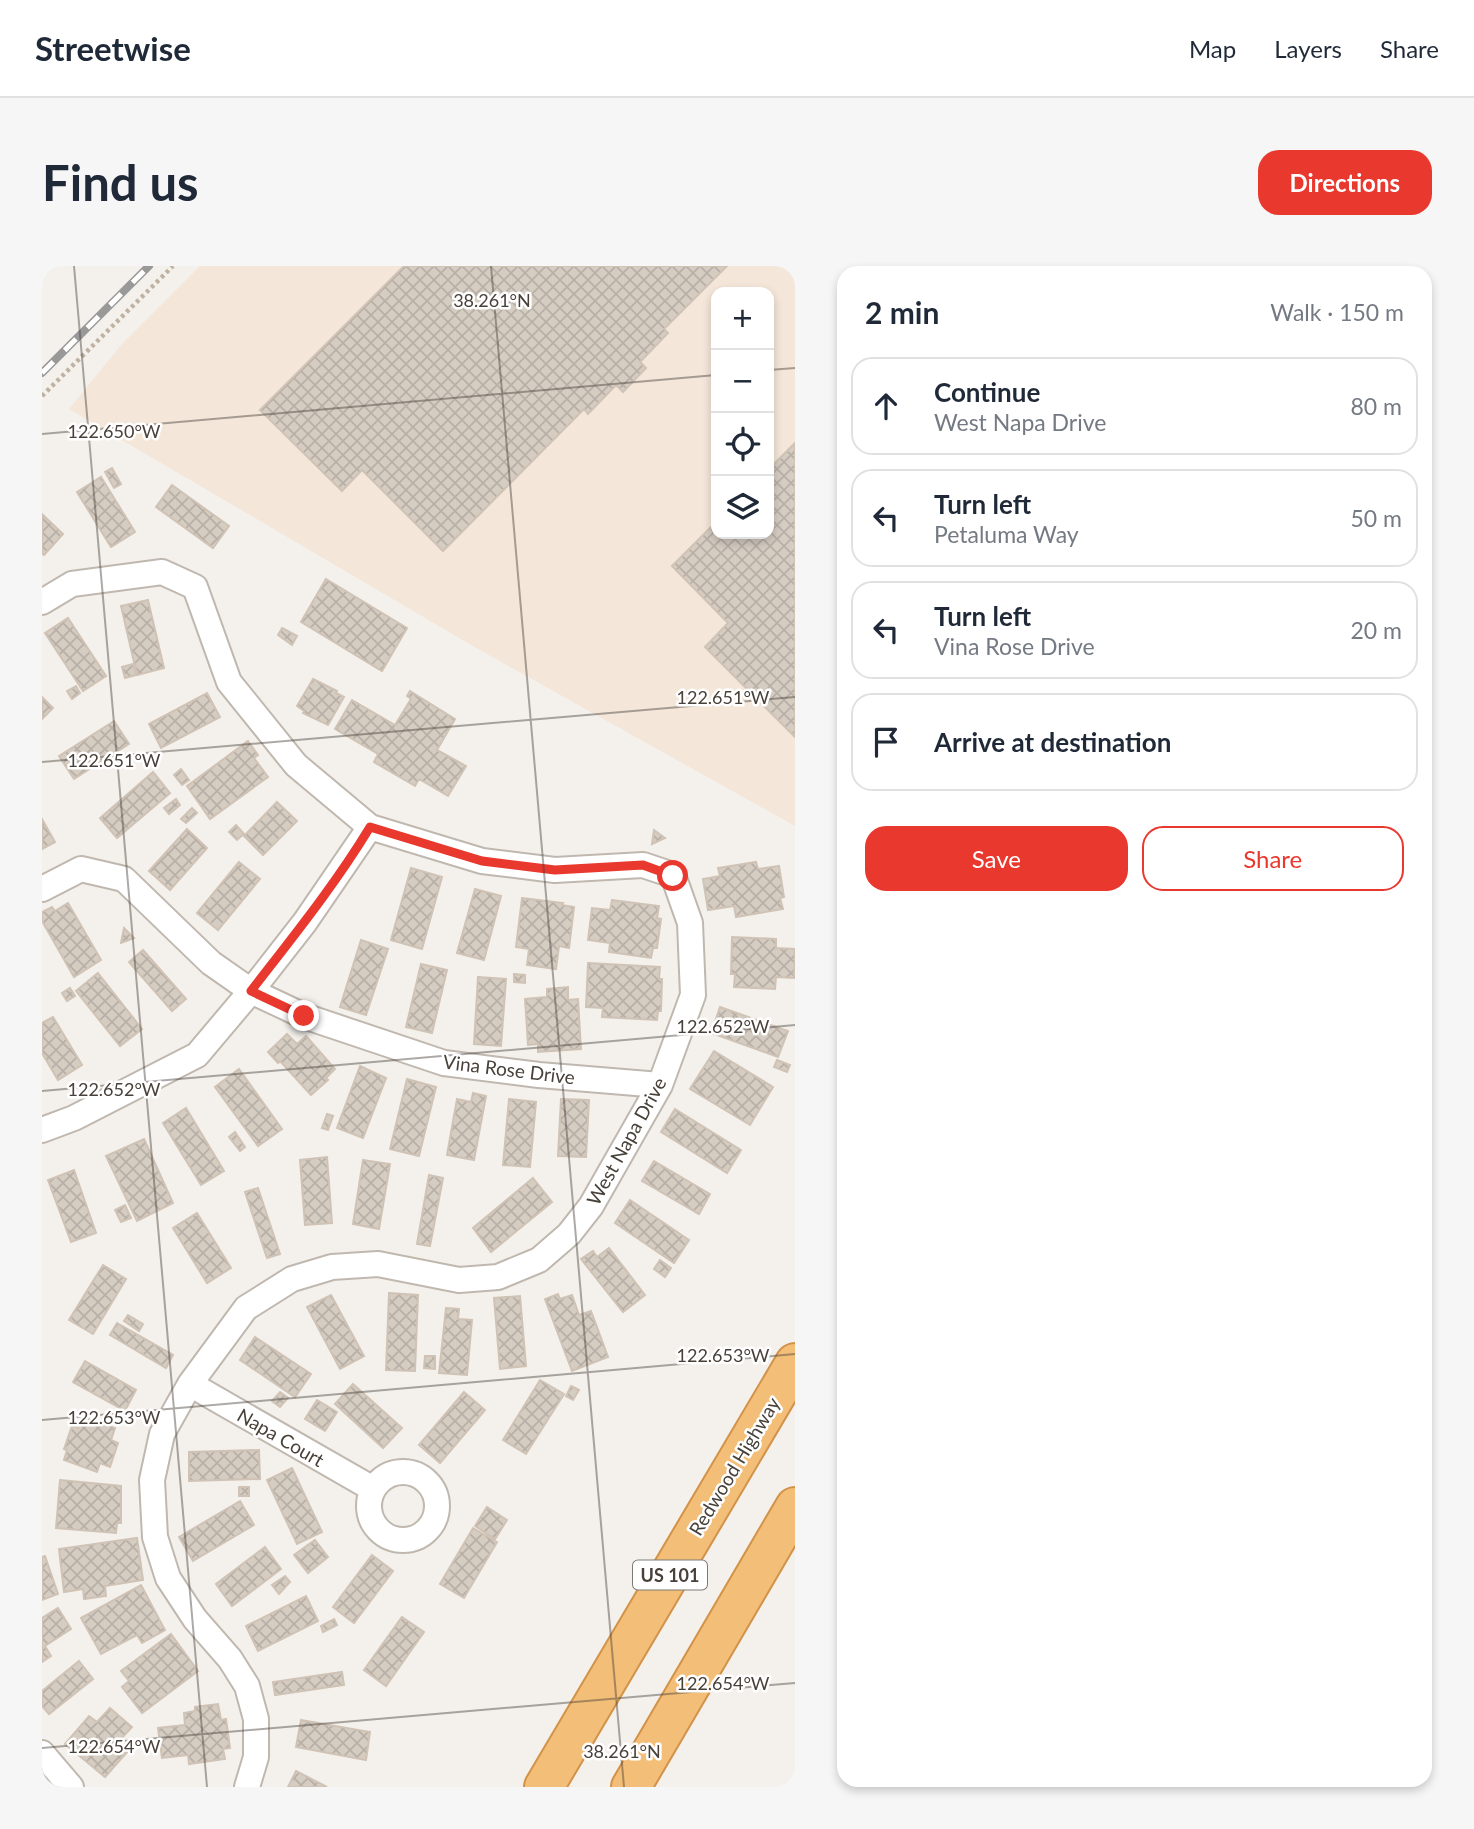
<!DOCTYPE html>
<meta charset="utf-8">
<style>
:root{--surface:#fff;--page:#f6f6f7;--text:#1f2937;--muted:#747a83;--line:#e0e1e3;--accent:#e9382e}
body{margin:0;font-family:Lato,sans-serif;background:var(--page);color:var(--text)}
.controls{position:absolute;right:21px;top:21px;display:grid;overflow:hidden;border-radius:14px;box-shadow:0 4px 10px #0003}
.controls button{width:63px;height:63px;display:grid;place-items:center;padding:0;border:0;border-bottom:2px solid var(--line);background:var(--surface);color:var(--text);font:35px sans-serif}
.stop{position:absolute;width:21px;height:21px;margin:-16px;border:5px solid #e9382e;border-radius:50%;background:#fff}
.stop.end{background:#e9382e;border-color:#fff;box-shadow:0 2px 7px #0008}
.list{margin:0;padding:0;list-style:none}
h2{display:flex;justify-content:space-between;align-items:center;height:91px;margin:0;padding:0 28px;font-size:30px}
h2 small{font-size:23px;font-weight:400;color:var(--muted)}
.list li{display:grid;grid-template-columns:46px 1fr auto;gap:21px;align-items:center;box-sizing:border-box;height:98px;margin:0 14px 14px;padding:0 14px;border:2px solid var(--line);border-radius:21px}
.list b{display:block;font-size:26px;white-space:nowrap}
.list p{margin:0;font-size:23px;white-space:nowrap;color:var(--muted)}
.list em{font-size:23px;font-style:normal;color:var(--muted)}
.actions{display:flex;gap:14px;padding:21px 28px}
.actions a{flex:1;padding:16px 0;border:2px solid var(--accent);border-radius:21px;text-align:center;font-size:24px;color:var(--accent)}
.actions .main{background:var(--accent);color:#fff}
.icon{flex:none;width:38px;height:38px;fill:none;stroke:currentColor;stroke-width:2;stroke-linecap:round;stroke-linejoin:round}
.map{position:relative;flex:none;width:753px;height:1521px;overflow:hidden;border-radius:21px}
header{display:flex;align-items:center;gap:42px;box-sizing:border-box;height:98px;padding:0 35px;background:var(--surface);border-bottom:2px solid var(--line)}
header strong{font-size:33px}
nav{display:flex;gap:38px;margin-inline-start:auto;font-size:24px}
.intro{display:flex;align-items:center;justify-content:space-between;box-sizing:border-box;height:168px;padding:0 42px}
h1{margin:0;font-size:49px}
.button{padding:18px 32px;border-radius:21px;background:var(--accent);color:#fff;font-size:24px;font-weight:700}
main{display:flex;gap:42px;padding:0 42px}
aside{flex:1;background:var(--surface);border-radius:21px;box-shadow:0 4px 10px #0003}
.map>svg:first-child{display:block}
</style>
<header>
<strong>Streetwise</strong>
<nav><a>Map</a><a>Layers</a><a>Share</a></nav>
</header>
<div class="intro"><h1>Find us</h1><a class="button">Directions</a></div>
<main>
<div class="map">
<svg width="753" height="1521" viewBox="0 0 753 1521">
<defs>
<pattern id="building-cross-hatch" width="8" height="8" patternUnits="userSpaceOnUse" patternTransform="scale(1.75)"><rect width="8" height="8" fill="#d5ccc2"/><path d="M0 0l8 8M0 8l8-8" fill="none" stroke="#b8b0a7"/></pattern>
</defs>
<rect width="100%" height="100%" fill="#f4f1ec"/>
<path fill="#f4e6d9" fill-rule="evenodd" d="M158 0H753V560L436 383 27 143 79 79ZM674 26H727V268H674Z"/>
<path fill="url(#building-cross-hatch)" stroke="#d0c3b5" stroke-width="2" d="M362 0H685L622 63 626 67 598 96 604 102 581 126 574 119 546 148 542 143 401 285 320 204 300 225 218 144Z
M753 177V471L663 381 686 357 630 300 674 256V268H727V203Z
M70 202 79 218 72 222 63 206Z
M59 211 93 266 69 281 35 226Z
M130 219 187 260 171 282 114 241Z
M0 248 21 268 2 289 0 287Z
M284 313 365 362 340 405 259 356Z
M106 334 122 402 95 409 79 340Z
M26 352 64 410 41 425 3 367Z
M240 362 255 370 250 379 236 369Z
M91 398 94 409 83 412 80 401Z
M271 413 295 425 294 427 302 431 286 459 261 447 262 445 255 440Z
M34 420 38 427 30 433 25 425Z
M368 425 413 453 395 484 424 500 406 530 377 513 373 520 332 496 336 488 293 463 310 434 353 459 369 433 365 430Z
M165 427 178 451 119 482 107 458Z
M0 431 11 442 0 453Z
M72 455 87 478 32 513 17 490Z
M206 475 216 489 212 492 226 511 168 553 145 520Z
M139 503 147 514 140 519 132 509Z
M111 506 128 527 75 572 58 552Z
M134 533 138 539 127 548 122 542Z
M235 536 255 555 221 589 202 570Z
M150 542 155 547 144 557 139 553Z
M0 553 13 576 0 583Z
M194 559 202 568 195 574 187 566Z
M145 563 165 582 128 624 107 605Z
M612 564 623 572 610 578Z
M197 596 218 613 176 664 155 647Z
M714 596 716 603 737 600 742 631 738 632 741 643 694 651 692 640 666 644 661 613 678 610 676 602Z
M369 602 400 611 380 683 349 674Z
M433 623 459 630 442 694 415 687Z
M480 632 521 637 520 639 532 641 527 682 517 680 514 703 485 699 487 683 474 681Z
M570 634 617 640 615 652 619 653 615 682H611L609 692 567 686 568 677 546 674 550 642 568 644Z
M26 637 59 694 32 711 0 655V646L10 641 13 645Z
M82 662 92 672 79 677Z
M690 671 734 673V682L753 683 752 712 734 711 733 723 692 721 693 708H689Z
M319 674 346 683 324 749 298 741Z
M101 684 144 733 130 745 87 696Z
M546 697 618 701 617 713H620L619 745H616L615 754 560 751 561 742 544 741Z
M379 698 405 704 390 767 364 761Z
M56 707 100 763 78 780 34 725Z
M472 708 483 709V717L472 716Z
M436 711 464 713 459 780 432 778Z
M526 721V734L536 733 539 783 496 786V778L486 779 483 733 505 731V723Z
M28 722 33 730 25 735 20 727Z
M678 741 746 765 736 791 669 767Z
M11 751 40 799 16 814 0 787V757Z
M245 768 255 778 264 770 293 803 284 812 286 814 269 829 238 795 236 797 226 786Z
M672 785 731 821 708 859 648 823Z
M735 794 748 799 745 806 732 801Z
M318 800 344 812 321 872 295 862Z
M197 803 240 863 216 880 173 821Z
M365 813 394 821 377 890 348 883Z
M431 827 444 830 432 894 405 889 415 833 429 836Z
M467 833 494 836 488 901 461 899Z
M519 833 547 834 544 891 516 890Z
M144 842 182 905 159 919 121 857Z
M633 843 699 884 685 907 619 866Z
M285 848 291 850 286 864 280 862Z
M193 866 203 881 198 885 187 871Z
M102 873 131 937 95 955 64 890Z
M285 891 290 957 263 959 258 894Z
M321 894 348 898 337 963 311 958Z
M612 895 668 928 657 948 600 915Z
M32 904 54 967 29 976 6 914Z
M387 909 401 912 388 980 375 978Z
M491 912 510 936 449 986 431 962Z
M216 922 238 988 225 992 203 926Z
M588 934 647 974 632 997 573 957Z
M83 939 89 952 79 956 73 944Z
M155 947 189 1002 165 1017 131 962Z
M567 982 603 1029 581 1046 539 993 551 985 555 991Z
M618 994 629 1002 623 1011 612 1003Z
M61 999 84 1013 51 1068 27 1054Z
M347 1027 376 1029 373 1105 344 1104Z
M516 1028 518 1033 530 1029 537 1049 549 1045 566 1091 530 1105 503 1033Z
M289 1029 322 1090 298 1103 265 1041Z
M478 1030 484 1100 458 1103 452 1032Z
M404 1042 417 1043 416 1053 430 1054 425 1109 397 1107Z
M86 1049 101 1058 97 1065 82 1055Z
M75 1057 131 1089 124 1102 68 1069Z
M213 1071 269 1108 253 1131 198 1094Z
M383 1090H393V1103L382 1102Z
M43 1095 94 1124 83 1145 31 1116Z
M498 1114 522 1128 484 1188 461 1174Z
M311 1118 360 1162 341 1182 293 1138Z
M529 1120 537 1124 531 1134 524 1130Z
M238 1126 246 1132 238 1141 230 1135Z
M422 1126 443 1144 398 1197 377 1179Z
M275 1134 295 1146 283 1165 263 1153Z
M40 1150 73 1162 69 1174 76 1177 68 1201 58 1197 55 1206 22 1194 25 1184 22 1183 30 1160 36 1162Z
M217 1184 218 1213 147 1215V1186Z
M250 1202 280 1266 255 1278 225 1214Z
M18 1214 79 1220V1257H75L74 1267 14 1262Z
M197 1221H207V1230H197Z
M198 1235 212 1259 151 1295 137 1271Z
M445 1241 465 1254 453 1273 433 1260Z
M431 1262 455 1276 422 1332 398 1318Z
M95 1272 101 1314 63 1320 64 1330 42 1333 41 1323 22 1326 17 1283Z
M273 1274 286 1291 266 1307 252 1289Z
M223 1281 239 1303 190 1340 174 1318Z
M330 1289 351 1305 312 1357 291 1341Z
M3 1290 16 1328 0 1334V1291Z
M243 1310 248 1316 237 1328 230 1319Z
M99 1319 123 1364 100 1377 95 1369 59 1388 39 1352Z
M264 1330 276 1355 216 1385 204 1360Z
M16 1342 29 1363 3 1380 9 1390 0 1396V1352Z
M360 1351 382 1366 344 1420 322 1404Z
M292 1353 295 1359 281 1366 279 1360Z
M129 1368 156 1405 100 1447 80 1421 87 1415 79 1405Z
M37 1395 51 1413 7 1448 0 1440V1425Z
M300 1406 302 1419 233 1429 231 1416Z
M176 1438 179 1454 184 1453 188 1482 181 1483 183 1493 147 1498 146 1489 120 1492 116 1462 143 1459 142 1447 153 1445V1441Z
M68 1442 90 1461 76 1476 86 1485 63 1511 23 1478 47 1450 55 1456Z
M259 1454 328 1466 324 1494 254 1481Z
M254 1505 285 1521H246Z"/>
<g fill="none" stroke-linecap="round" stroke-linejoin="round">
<g stroke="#c0b8af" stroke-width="28">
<path id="minor" d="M0 336 30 318 120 306 153 321 187 416 254 499 328 561 440 595 513 604 601 599 631 609 648 657 651 729 618 819 549 940 527 968 497 994 456 1011 417 1014 336 998 290 1001 250 1013 204 1042 148 1118 120 1168 110 1214 113 1271 126 1312 153 1353 188 1393 205 1420 214 1453V1491L205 1521
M0 623 39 603 82 613 169 697 209 725 262 750 402 797 497 809 618 819
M0 864 32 852 155 789 209 725 263 656 328 561
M148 1118 331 1223
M327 1240a34 34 0 1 1 68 0a34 34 0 1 1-68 0Z
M0 1487 29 1521"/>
</g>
<g stroke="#d29248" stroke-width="42">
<path id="motorway" d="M502 1521 753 1097
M589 1521 753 1241"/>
</g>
<path stroke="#c0b2a1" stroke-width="4.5" stroke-dasharray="3.5 3.5" stroke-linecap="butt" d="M0 130 131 0"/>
<use href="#minor" stroke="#fff" stroke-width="24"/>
<use href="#motorway" stroke="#f3be78" stroke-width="38"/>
<g stroke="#999" stroke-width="8">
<path id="rail" d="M0 107 107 0"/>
</g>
<use href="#rail" stroke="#fff" stroke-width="5" stroke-dasharray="16" stroke-linecap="butt"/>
</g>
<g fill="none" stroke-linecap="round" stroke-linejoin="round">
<path stroke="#e9382e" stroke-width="9" d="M262 750 209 725C250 672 293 619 328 561L440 595 513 604 601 599 631 610"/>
</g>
<path fill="none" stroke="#48413a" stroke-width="2" stroke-opacity="0.45" d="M32 0 165 1521M449 0 582 1521M727 104 753 102M0 168 674 109M0 496 753 431M0 825 753 759M0 1154 753 1088M0 1482 753 1417"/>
<g text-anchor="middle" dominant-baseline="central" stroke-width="5" stroke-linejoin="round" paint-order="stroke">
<rect fill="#fff" stroke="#7f7a75" stroke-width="2" x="591" y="1294.5" width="74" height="29" rx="5"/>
<g font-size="18" font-weight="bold" fill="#48413a">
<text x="628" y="1309">US 101</text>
</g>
<g font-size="19" fill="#48413a" stroke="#fff">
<text transform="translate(467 803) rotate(7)">Vina Rose Drive</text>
<text transform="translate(584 875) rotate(-61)">West Napa Drive</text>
<text transform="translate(239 1171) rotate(30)">Napa Court</text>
<text transform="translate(692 1200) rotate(-59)">Redwood Highway</text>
</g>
</g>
<g font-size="18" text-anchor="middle" fill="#48413a" stroke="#fff" stroke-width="5" stroke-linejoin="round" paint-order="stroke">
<text x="450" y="41">38.261°N</text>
<text x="72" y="172">122.650°W</text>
<text x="681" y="438">122.651°W</text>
<text x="72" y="501">122.651°W</text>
<text x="681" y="767">122.652°W</text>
<text x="72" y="830">122.652°W</text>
<text x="681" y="1096">122.653°W</text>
<text x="72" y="1158">122.653°W</text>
<text x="681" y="1424">122.654°W</text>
<text x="72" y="1487">122.654°W</text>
<text x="580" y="1492">38.261°N</text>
</g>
</svg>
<div class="controls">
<button>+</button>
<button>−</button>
<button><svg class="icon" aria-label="locate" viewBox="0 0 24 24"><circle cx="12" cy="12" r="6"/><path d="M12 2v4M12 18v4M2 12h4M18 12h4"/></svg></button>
<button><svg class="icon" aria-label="layers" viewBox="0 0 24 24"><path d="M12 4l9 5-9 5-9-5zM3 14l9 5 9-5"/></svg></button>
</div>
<div class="stop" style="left:631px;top:610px"></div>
<div class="stop end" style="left:262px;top:750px"></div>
</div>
<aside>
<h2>2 min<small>Walk · 150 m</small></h2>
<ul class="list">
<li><svg class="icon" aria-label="ahead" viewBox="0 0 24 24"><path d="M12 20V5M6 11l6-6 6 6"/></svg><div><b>Continue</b><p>West Napa Drive</p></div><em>80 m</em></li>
<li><svg class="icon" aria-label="left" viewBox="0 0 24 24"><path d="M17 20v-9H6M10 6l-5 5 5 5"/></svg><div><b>Turn left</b><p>Petaluma Way</p></div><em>50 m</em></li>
<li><svg class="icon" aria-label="left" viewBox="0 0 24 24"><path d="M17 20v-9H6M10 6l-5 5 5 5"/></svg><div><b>Turn left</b><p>Vina Rose Drive</p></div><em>20 m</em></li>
<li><svg class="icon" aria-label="arrive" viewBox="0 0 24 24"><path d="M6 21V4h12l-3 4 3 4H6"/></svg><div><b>Arrive at destination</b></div></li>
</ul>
<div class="actions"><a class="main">Save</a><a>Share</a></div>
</aside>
</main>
